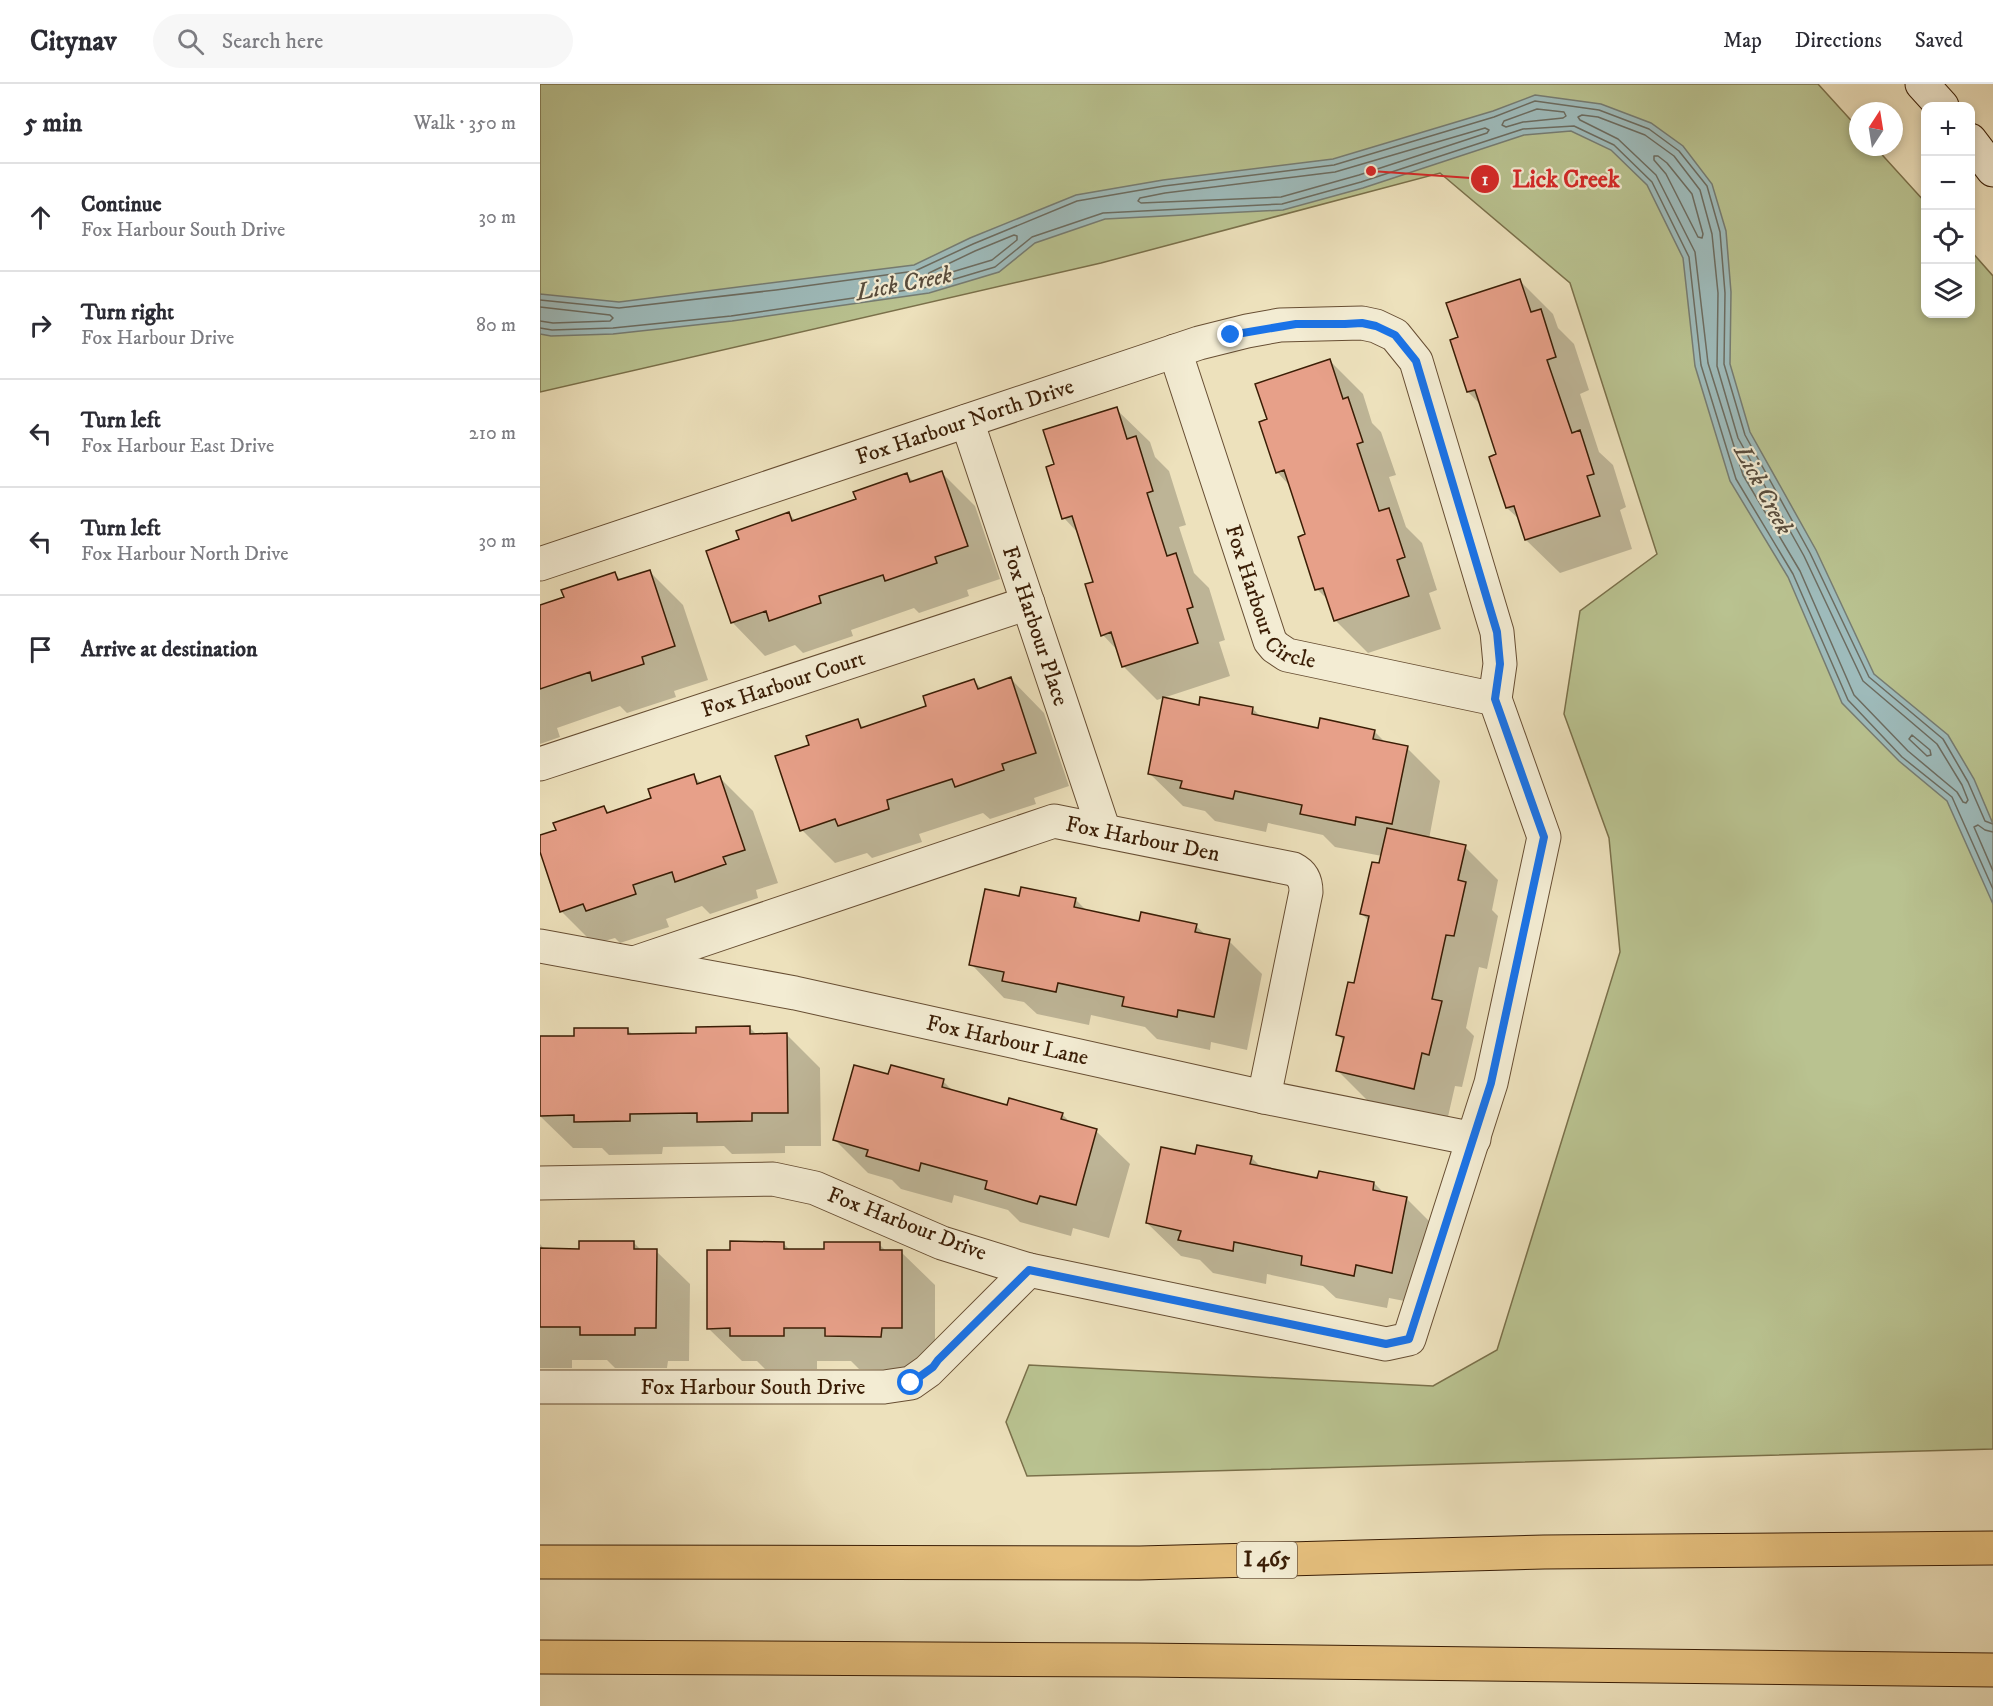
<!DOCTYPE html>
<meta charset="utf-8">
<style>
:root{--surface:#fff;--page:#f7f7f7;--text:#2b2b33;--muted:#7c7c81;--line:#e1e1e2}
body{margin:0;font-family:"IM FELL DW Pica",serif;background:var(--page);color:var(--text)}
.controls{position:absolute;right:18px;top:18px;display:grid;overflow:hidden;border-radius:12px;box-shadow:0 3px 9px #0003}
.controls button{width:54px;height:54px;display:grid;place-items:center;padding:0;border:0;border-bottom:2px solid var(--line);background:var(--surface);color:var(--text);font:30px sans-serif}
.compass{position:absolute;left:1309px;top:18px;width:54px;height:54px;border-radius:50%;background:var(--surface);box-shadow:0 3px 9px #0003;rotate:12deg}
.stop{position:absolute;width:18px;height:18px;margin:-14px;border:4px solid #1a73e8;border-radius:50%;background:#fff}
.stop.end{background:#1a73e8;border-color:#fff;box-shadow:0 2px 6px #0008}
.list{margin:0;padding:0;list-style:none}
h2{display:flex;justify-content:space-between;align-items:center;height:78px;margin:0;padding:0 24px;font-size:26px}
h2 small{font-size:20px;font-weight:400;color:var(--muted)}
.list li{display:grid;grid-template-columns:39px 1fr auto;gap:18px;align-items:center;box-sizing:border-box;height:108px;padding:0 24px;border-top:2px solid var(--line)}
.list b{display:block;font-size:22px;white-space:nowrap}
.list p{margin:0;font-size:20px;white-space:nowrap;color:var(--muted)}
.list em{font-size:20px;font-style:normal;color:var(--muted)}
.icon{flex:none;width:33px;height:33px;fill:none;stroke:currentColor;stroke-width:2;stroke-linecap:round;stroke-linejoin:round}
.map{position:relative;flex:none;width:1453px;height:1622px;overflow:hidden}
header{display:flex;align-items:center;gap:36px;box-sizing:border-box;height:84px;padding:0 30px;background:var(--surface);border-bottom:2px solid var(--line)}
header strong{font-size:28px}
nav{display:flex;gap:33px;margin-inline-start:auto;font-size:21px}
.search{width:420px;height:54px;background:var(--page);display:flex;align-items:center;gap:15px;box-sizing:border-box;padding:0 21px;border-radius:33px;color:var(--muted);font-size:22px}
main{display:flex}
aside{flex:1;background:var(--surface)}
.map>svg:first-child{display:block}
</style>
<header>
<strong>Citynav</strong>
<div class="search"><svg class="icon" aria-label="search" viewBox="0 0 24 24"><circle cx="10" cy="10" r="6"/><path d="M15 15l6 6"/></svg>Search here</div>
<nav><a>Map</a><a>Directions</a><a>Saved</a></nav>
</header>
<main>
<aside>
<h2>5 min<small>Walk · 350 m</small></h2>
<ul class="list">
<li><svg class="icon" aria-label="ahead" viewBox="0 0 24 24"><path d="M12 20V5M6 11l6-6 6 6"/></svg><div><b>Continue</b><p>Fox Harbour South Drive</p></div><em>30 m</em></li>
<li><svg class="icon" aria-label="right" viewBox="0 0 24 24"><path d="M7 20v-9h11M14 6l5 5-5 5"/></svg><div><b>Turn right</b><p>Fox Harbour Drive</p></div><em>80 m</em></li>
<li><svg class="icon" aria-label="left" viewBox="0 0 24 24"><path d="M17 20v-9H6M10 6l-5 5 5 5"/></svg><div><b>Turn left</b><p>Fox Harbour East Drive</p></div><em>210 m</em></li>
<li><svg class="icon" aria-label="left" viewBox="0 0 24 24"><path d="M17 20v-9H6M10 6l-5 5 5 5"/></svg><div><b>Turn left</b><p>Fox Harbour North Drive</p></div><em>30 m</em></li>
<li><svg class="icon" aria-label="arrive" viewBox="0 0 24 24"><path d="M6 21V4h12l-3 4 3 4H6"/></svg><div><b>Arrive at destination</b></div></li>
</ul>
</aside>
<div class="map">
<svg width="1453" height="1622" viewBox="0 0 1453 1622">
<rect width="100%" height="100%" fill="#ede1bc"/>
<filter id="stains"><feTurbulence type="fractalNoise" baseFrequency=".00333" numOctaves="4"/><feColorMatrix values="0 0 0 0 .2 0 0 0 0 .09 0 0 0 0 .02 0 0 0 .5 -.17"/></filter>
<radialGradient id="worn" r=".72"><stop offset=".6" stop-color="#630" stop-opacity="0"/><stop offset="1" stop-color="#630" stop-opacity=".3"/></radialGradient>
<path fill="#b9c290" stroke="#7a704a" stroke-width="1.5" d="M0 0H1278L1318 44V63H1335L1385 118 1386 230H1430L1431 167 1453 192V1365L487 1392 466 1338 489 1281 893 1302 957 1266 1080 868 1069 754 1024 630 1040 527 1117 470 1030 199 900 89 561 179 0 308Z"/>
<path fill="#9ebbbb" stroke="#767c72" stroke-width="1.5" d="M995 11 1061 20 1111 39 1143 62 1172 100 1186 147 1191 208 1190 280 1210 348 1276 466 1334 590 1408 651 1434 695 1453 740V820L1407 717 1359 677 1302 619 1248 493 1190 397 1155 282 1143 174 1107 101 1071 66 1031 47 984 51 823 104 743 126 565 135 495 159 459 188 389 209 192 237 73 250 11 252 0 250V210L79 218 374 181 430 154 536 111 623 96 793 75 953 27Z"/>
<path fill="#0003" d="M980 197 1013 230 1018 244 1034 260 1049 306 1040 310 1059 368 1073 381 1086 423 1080 426 1092 465 1020 489 986 456 980 436 967 424 958 371 941 321 928 308 912 257 919 254Z
M789 276 823 310 832 339 841 348 856 391 849 393 866 443 882 459 897 506 889 509 901 545 828 569 795 536 789 517 777 505 767 451 750 402 737 388 729 336Z
M576 325 610 358 615 373 629 387 646 441 639 443 654 489 669 504 685 556 679 558 690 592 617 616 583 582 578 567 563 551 555 499 539 450 524 434 516 381Z
M402 389 435 422 460 495 427 506 429 512 379 529 374 524 311 546 313 552 263 569 255 561 225 572 192 538 201 456 249 430 256 437 318 416 366 390 374 398Z
M109 487 143 521 168 596 134 607 136 613 87 629 80 622 17 644 20 653 0 660V523L26 514 75 490 82 497Z
M471 595 504 629 529 702 494 714 496 720 450 735 443 729 379 750 382 758 332 774 327 769 295 779 262 746 271 662 317 637 324 644 388 623 434 597 442 605Z
M660 623 713 625 722 634 779 646 834 647 846 659 867 664 900 697 889 755 925 763 958 796 952 826 958 832 947 885 939 883 926 944 934 952 922 1003 915 1002 907 1037 831 1020 798 987 805 958 798 951 815 901 829 837 822 830 842 772 795 763 783 751 728 739 726 748 675 737 665 727 643 722 609 689Z
M153 692 162 700 180 694 213 727 238 799 216 806 218 814 170 830 162 822 126 835 129 843 80 859 75 854 54 860 21 827 0 763V753L18 747 64 723 70 730 113 715Z
M480 813 535 815 547 827 601 838 656 842 667 852 689 857 722 890 707 966 671 958 670 966 617 955 605 943 551 931 549 941 497 930 484 918 464 914 431 880Z
M209 943 217 951H247L280 984 281 1062H245V1069L192 1070 184 1062 123 1063 122 1070 69 1071 62 1064H33L0 1032V953H35L87 945 94 952 158 951Z
M349 992 403 997 414 1008 468 1023 522 1030 532 1040 556 1047 590 1080 569 1154 533 1144 531 1152 480 1138 468 1126 414 1111 412 1119 361 1105 352 1096 328 1089 295 1056Z
M656 1072 711 1073 722 1084 779 1096 834 1099 845 1110 867 1115 900 1148 885 1221 849 1214 847 1224 796 1214 783 1202 727 1190 726 1200 673 1189 660 1176 641 1172 607 1139Z
M93 1158 101 1166 116 1167 150 1200 149 1277H128L127 1284H75L67 1276H32V1284H0V1160L5 1166H41Z
M243 1159 250 1166 286 1167 339 1160 347 1168H361L395 1201V1277L374 1286 319 1285 311 1277H277V1285H225L217 1277H202L168 1244 192 1167Z"/>
<g fill="none" stroke-linecap="round" stroke-linejoin="round">
<path stroke="#6c6c60" stroke-width="1.5" d="M997 25 1024 28 1026 32 1023 34 983 38 966 43 962 41 964 37Z
M1042 31 1058 33 1105 51 1134 72 1160 106 1172 150 1178 209 1177 282 1198 354 1264 472 1323 597 1397 660 1422 701 1428 716 1426 719 1423 718 1417 708 1368 667 1314 611 1260 487 1203 391 1168 279 1155 168 1116 91 1078 55 1040 36 1038 33Z
M945 44 949 46 947 49 819 91 741 113 601 119 598 117 600 114 625 109 795 88Z
M1114 72H1118L1127 79 1152 110 1163 150 1162 154 1158 153 1126 90 1114 76Z
M474 151 477 152V156L452 176 392 194 388 193 389 189 435 167Z
M0 216 79 224 236 206 375 187 433 160 537 117 624 102 794 81 954 33 995 17 1059 26 1109 45 1139 67 1167 102 1180 148 1185 209 1184 280 1205 351 1270 469 1329 593 1403 655 1428 698 1445 737 1453 740
M0 223 70 231 73 234 70 237 13 239 0 237
M0 244 12 246 73 244 191 232 388 203 455 183 492 153 563 129 742 120 821 98 983 45 1034 42 1074 61 1112 98 1149 173 1161 281 1196 395 1253 490 1308 616 1362 673 1412 713 1453 805
M1372 651 1390 666 1391 671 1387 672 1369 655Z
M1453 748 1445 746 1438 741 1434 743 1453 787"/>
</g>
<path fill="#e7a089" stroke="#3a1d05" stroke-width="1.5" d="M980 195 991 228 1001 225 1016 273 1007 276 1032 349 1040 346 1054 390 1047 392 1060 432 985 456 974 422 966 424 949 373 956 370 935 306 927 308 910 256 918 253 906 219Z
M790 275 803 315 808 313 823 358 817 360 839 427 849 424 865 473 857 476 869 512 794 537 783 504 775 506 758 453 765 450 744 386 736 389 719 338 727 335 715 300Z
M577 323 587 355 596 352 613 407 607 409 627 472 636 469 653 523 647 525 658 559 582 583 571 548 561 552 545 500 553 498 532 432 522 435 506 383 514 380 503 346Z
M402 387 428 462 395 473 397 479 345 497 343 491 279 512 281 519 229 537 226 527 191 539 166 467 199 455 196 447 249 428 252 437 316 415 313 408 367 389 370 398Z
M110 486 135 562 102 573 104 580 52 597 50 588 0 605V521L24 513 21 506 75 488 78 496Z
M471 593 496 669 462 680 464 686 415 703 412 695 347 716 349 725 298 742 295 735 260 747 235 672 269 661 266 652 318 635 321 644 386 622 383 612 434 595 438 605Z
M623 613 659 621 660 613 713 623 712 630 778 644 780 634 835 646 833 655 868 662 852 740 816 733 815 741 760 730 762 721 695 707 693 715 640 704 642 697 608 690Z
M154 690 157 700 180 692 205 766 183 773 186 780 135 798 132 788 93 801 96 810 46 827 43 820 20 828 0 768V751L16 746 13 739 64 722 67 729 111 714 108 705Z
M847 744 926 761 918 796 926 798 914 852 906 851 892 915 902 917 889 971 882 969 874 1005 796 987 804 953 796 951 808 898 814 899 829 832 820 830 832 778 839 779Z
M481 803 536 814 534 823 599 837 601 828 657 840 655 848 690 855 674 933 638 926 637 933 582 922 584 913 518 899 516 908 462 897 464 888 429 881 445 805 479 812Z
M210 942V950L247 949 248 1029H212V1037L157 1038V1029L90 1030V1037L34 1038V1031L0 1032V952H34V944H88V950L156 949V943Z
M314 981 348 990 351 981 404 995 402 1003 467 1021 469 1014 523 1029 521 1035 557 1045 536 1121 500 1112 497 1120 445 1105 447 1097 381 1079 379 1087 326 1072 328 1066 293 1056Z
M657 1061 712 1072 710 1080 777 1094 779 1087 834 1098 833 1106 867 1113 852 1189 816 1181 814 1192 761 1181 762 1172 694 1158 693 1167 638 1156 641 1147 606 1139 621 1063 655 1070Z
M39 1157H94V1165H117L116 1244H95V1251H40V1243H0V1164L39 1165Z
M190 1157 244 1158V1165H284V1158H340V1166H362V1244H342L341 1253 285 1252V1244H244V1252H190V1244L167 1245V1166H190Z"/>
<g fill="none" stroke-linecap="round" stroke-linejoin="round">
<g stroke="#674e33" stroke-width="35">
<g id="minor">
<path id="s1" d="M635 267 730 557 735 563 747 571 955 615"/>
<path id="s2" d="M427 337 564 747"/>
<path id="s3" d="M0 480 659 259 707 247 740 241 822 239 836 242 855 251 876 277 957 548 960 580 955 615 1004 753 951 999 869 1255 846 1260 489 1186 402 1159 275 1104 233 1095 0 1099"/>
<path id="s4" d="M0 680 488 519"/>
<path id="s5" d="M0 862 255 909 724 1013 934 1055"/>
<path id="s6" d="M94 879 514 737 753 785C763 790 766 797 766 808L724 1013"/>
<path id="s7" d="M0 1303H344L371 1299 388 1287 489 1186"/>
</g>
</g>
<g stroke="#3a1d05" stroke-width="35">
<path id="secondary" d="M1382 0 1402 22
M1430 56 1453 86"/>
</g>
<g stroke="#3a1d05" stroke-width="35">
<path id="motorway" d="M0 1478 600 1479 1004 1468 1453 1464
M0 1573 598 1576 1453 1586"/>
</g>
<use href="#minor" stroke="#f3ecd3" stroke-width="33"/>
<use href="#secondary" stroke="#f3ecd3" stroke-width="33"/>
<use href="#motorway" stroke="#e6c07e" stroke-width="33"/>
</g>
<g fill="none" stroke-linecap="round" stroke-linejoin="round">
<path stroke="#1a73e8" stroke-width="8" d="M371 1299 393 1283 398 1276 489 1186 846 1260 869 1255 951 999 1004 753 955 615 960 580 957 548 876 277 855 251 836 242 822 239 805 240H756L691 251"/>
</g>
<g text-anchor="middle" dominant-baseline="central" stroke-width="4.5" stroke-linejoin="round" paint-order="stroke">
<rect fill="#f3ecd3" stroke="#725b43" stroke-width="1.5" x="697" y="1458" width="60" height="36" rx="4.5"/>
<g font-size="21" font-weight="bold" fill="#3a1d05">
<text x="727" y="1476">I 465</text>
</g>
<g font-size="22" fill="#3a1d05" stroke="#f3ecd3">
<text stroke="none"><textPath href="#s3" startOffset="448">Fox Harbour North Drive</textPath></text>
<text stroke="none"><textPath href="#s1" startOffset="270">Fox Harbour Circle</textPath></text>
<text stroke="none"><textPath href="#s2" startOffset="216">Fox Harbour Place</textPath></text>
<text stroke="none"><textPath href="#s4" startOffset="256">Fox Harbour Court</textPath></text>
<text stroke="none"><textPath href="#s6" startOffset="534">Fox Harbour Den</textPath></text>
<text stroke="none"><textPath href="#s5" startOffset="477">Fox Harbour Lane</textPath></text>
<text transform="translate(367 1140) rotate(21)">Fox Harbour Drive</text>
<text stroke="none"><textPath href="#s7" startOffset="213">Fox Harbour South Drive</textPath></text>
</g>
<g font-size="24" font-style="italic" fill="#584c3c" stroke="#f3ecd3">
<text transform="translate(364 200) rotate(-11)">Lick Creek</text>
<text transform="translate(1223 406) rotate(62)">Lick Creek</text>
</g>
</g>
<path fill="none" stroke="#d62828" stroke-width="2" d="M831 87L945 95"/>
<g fill="#d62828" stroke="#f3ecd3" stroke-width="2">
<circle cx="831" cy="87" r="6"/>
<circle cx="945" cy="95" r="15"/>
</g>
<g font-size="18" text-anchor="middle" font-weight="bold" fill="#fff">
<text x="945" y="101">1</text>
</g>
<g font-size="24" text-anchor="middle" font-weight="bold" fill="#d62828" stroke="#f3ecd3" stroke-width="4.5" stroke-linejoin="round" paint-order="stroke">
<text x="1026" y="103">Lick Creek</text>
</g>
<rect width="100%" height="100%" filter="url(#stains)"/>
<rect width="100%" height="100%" fill="url(#worn)"/>
</svg>
<div class="controls">
<button>+</button>
<button>−</button>
<button><svg class="icon" aria-label="locate" viewBox="0 0 24 24"><circle cx="12" cy="12" r="6"/><path d="M12 2v4M12 18v4M2 12h4M18 12h4"/></svg></button>
<button><svg class="icon" aria-label="layers" viewBox="0 0 24 24"><path d="M12 4l9 5-9 5-9-5zM3 14l9 5 9-5"/></svg></button>
</div>
<svg class="compass" viewBox="-18 -18 36 36"><path d="M0-13l5 13h-10z" fill="#e53935"/><path d="M0 13l5-13h-10z" fill="#7c7c81"/></svg>
<div class="stop" style="left:371px;top:1299px"></div>
<div class="stop end" style="left:691px;top:251px"></div>
</div>
</main>
